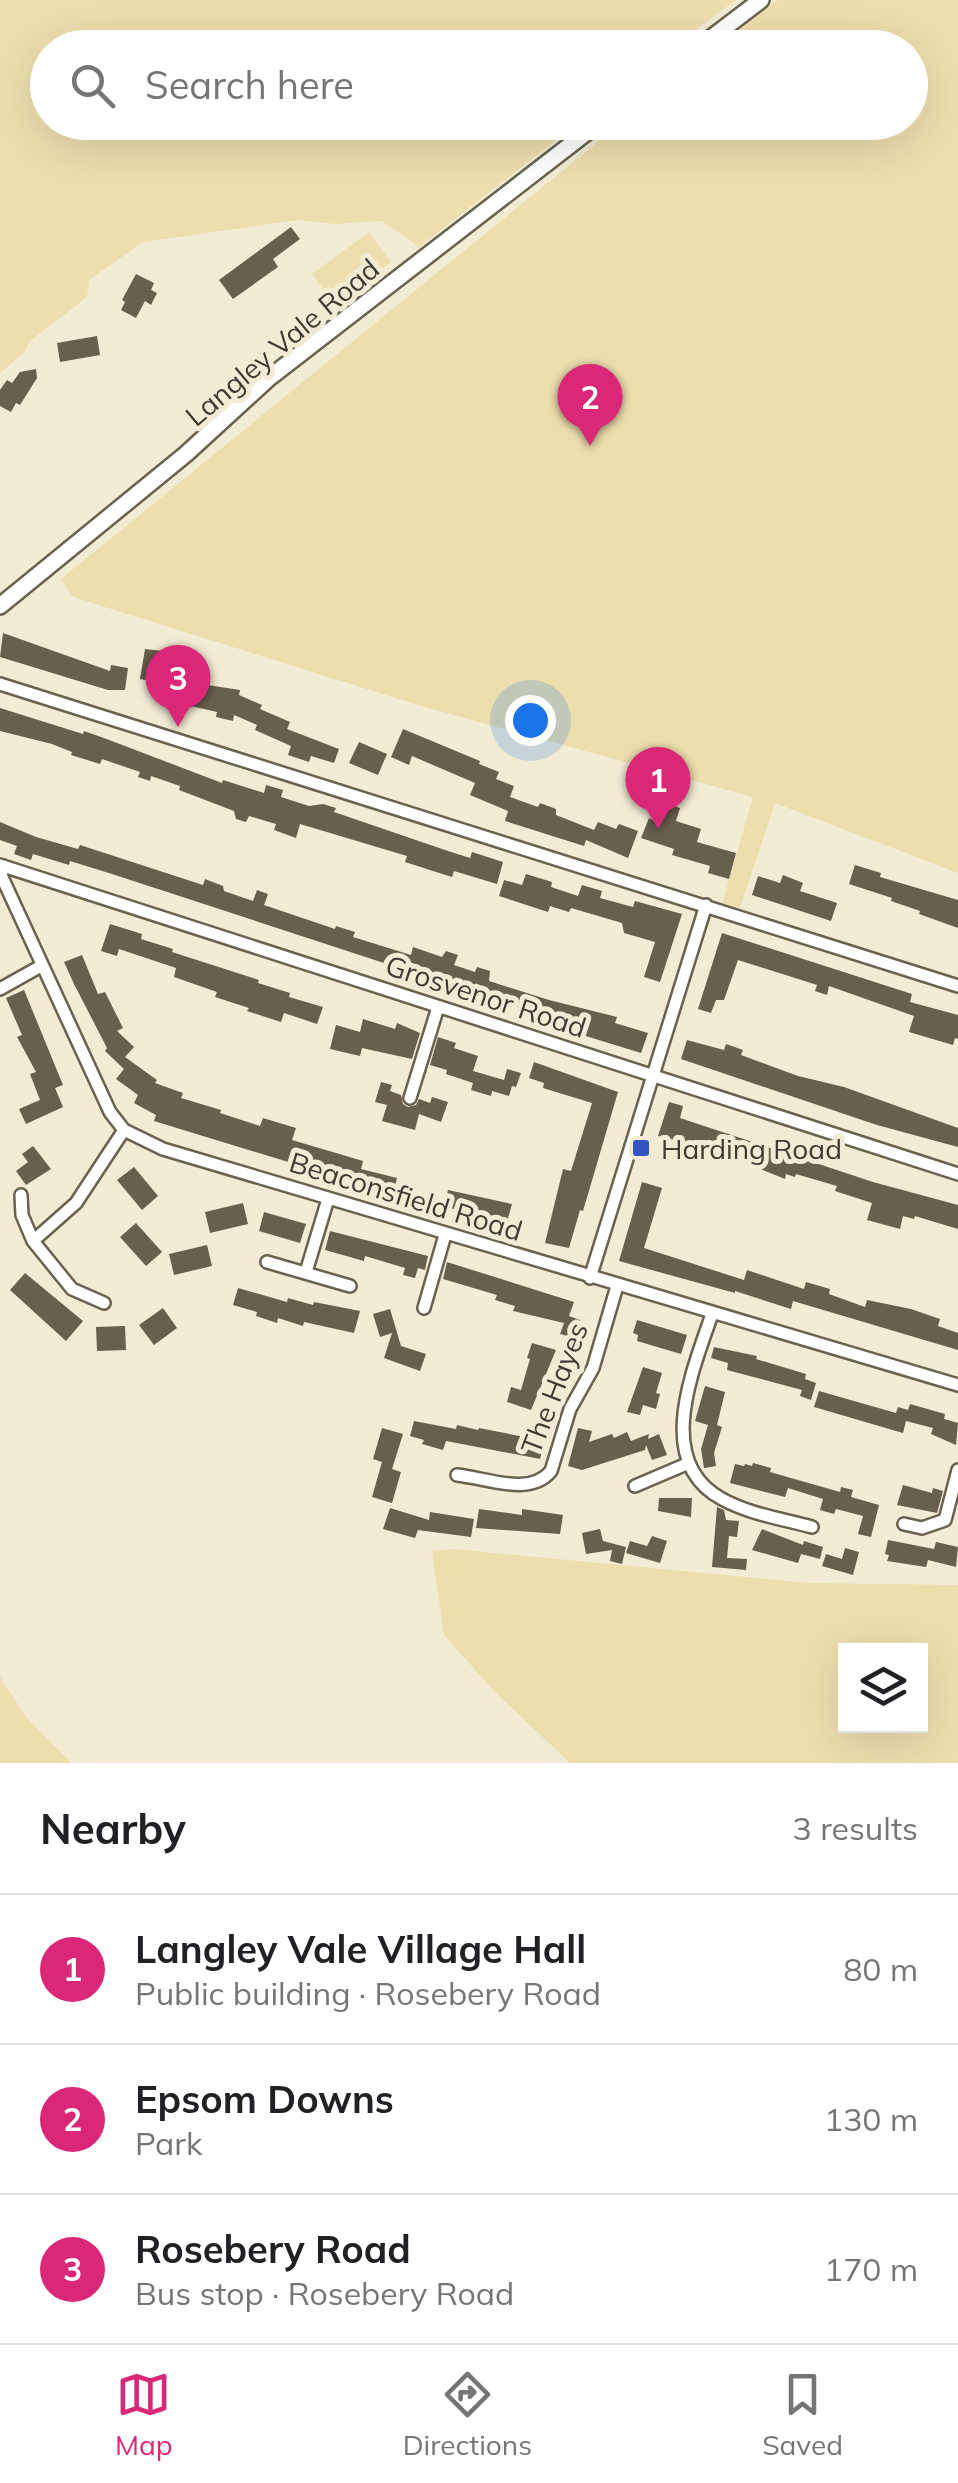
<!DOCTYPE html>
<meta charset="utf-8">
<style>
:root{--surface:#fff;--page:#f2f2f2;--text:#202124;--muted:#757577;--line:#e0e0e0;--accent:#db2777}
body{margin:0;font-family:Mulish,sans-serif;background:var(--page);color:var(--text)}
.controls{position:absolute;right:30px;bottom:30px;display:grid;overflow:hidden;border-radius:0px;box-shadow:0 10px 40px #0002}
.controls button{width:90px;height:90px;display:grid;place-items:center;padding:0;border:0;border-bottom:2px solid var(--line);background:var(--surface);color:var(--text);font:50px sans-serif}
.you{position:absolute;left:530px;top:720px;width:35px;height:35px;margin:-25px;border:8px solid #fff;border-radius:50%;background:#1a73e8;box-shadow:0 0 0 15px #1a73e833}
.badge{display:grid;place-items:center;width:65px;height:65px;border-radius:50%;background:var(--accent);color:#fff;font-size:32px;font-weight:700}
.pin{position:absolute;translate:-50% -82px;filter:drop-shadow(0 2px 5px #0008)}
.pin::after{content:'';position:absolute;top:52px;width:35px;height:30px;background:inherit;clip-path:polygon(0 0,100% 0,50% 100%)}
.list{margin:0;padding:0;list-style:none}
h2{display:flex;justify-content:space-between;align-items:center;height:130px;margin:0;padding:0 40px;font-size:42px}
h2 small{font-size:32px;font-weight:400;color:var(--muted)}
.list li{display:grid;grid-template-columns:65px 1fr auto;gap:30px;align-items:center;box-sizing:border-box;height:150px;padding:0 40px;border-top:2px solid var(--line)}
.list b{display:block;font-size:38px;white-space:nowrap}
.list p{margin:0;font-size:32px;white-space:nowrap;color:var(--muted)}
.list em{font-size:32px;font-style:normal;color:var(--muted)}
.icon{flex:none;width:55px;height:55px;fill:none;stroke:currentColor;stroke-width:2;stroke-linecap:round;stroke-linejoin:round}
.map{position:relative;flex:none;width:958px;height:1763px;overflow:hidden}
.search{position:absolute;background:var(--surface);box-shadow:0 10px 40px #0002;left:30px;right:30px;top:30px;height:110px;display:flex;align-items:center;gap:25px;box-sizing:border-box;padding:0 35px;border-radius:55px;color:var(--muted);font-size:38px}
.sheet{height:580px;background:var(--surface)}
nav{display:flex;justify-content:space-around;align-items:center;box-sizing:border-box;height:140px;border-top:2px solid var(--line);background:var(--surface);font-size:28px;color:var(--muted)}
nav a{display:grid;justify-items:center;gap:5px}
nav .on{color:var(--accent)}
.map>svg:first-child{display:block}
</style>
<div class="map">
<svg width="958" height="1763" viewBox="0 0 958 1763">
<rect width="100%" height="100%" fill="#f3ecd5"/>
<path fill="#eddeae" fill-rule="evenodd" d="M0 0H736L673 47 48 48V122L578 123 419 247 382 221 335 224 298 220 143 242 89 280 87 297 29 342 25 352 0 373Z
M777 0H958V873L775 803 740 907 722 904 753 797 421 706 73 597 61 579 621 123 910 122V48L714 47Z
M369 232 391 262 334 304 312 274Z
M453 1549 809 1583 958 1585V1763H570L494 1691 444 1635 432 1551ZM846 1650H920V1726H846Z
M0 1677 27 1718 71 1763H0Z"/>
<path fill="#66604c" d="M291 227 300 239 273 259 278 267 233 299 219 280Z
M136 274 154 283 151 290 157 293 151 305 145 301 136 318 121 310 125 302 122 300Z
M97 336 100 355 60 362 57 343Z
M36 369 37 378 20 405 16 403 11 412 0 406V390L7 380 12 383 20 372Z
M3 633 110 671 111 665 128 668 125 690H108L0 657Z
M145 649 163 651 158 682 140 679Z
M162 672 202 680 201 684 240 690 239 695 262 705 260 709 290 722 287 729 339 749 334 763 311 756 309 762 288 755 291 746 255 730 257 725 234 715 233 721 216 717 217 712 178 703 179 696 160 690Z
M0 708 83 734 84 731 104 738 222 783 223 780 264 793 266 785 283 790 281 797 309 806 323 804 336 808 334 812 448 851 470 858 472 852 503 862 497 884 454 871 452 877 433 871 405 862 407 856 300 824 296 838 274 830 276 824 249 816 246 822 236 819 234 811 179 790 180 786 151 776 150 781 138 777 140 772 102 759 100 764 71 755 72 752 52 744 0 731Z
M403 729 480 761 479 764 499 772 496 779 514 786 510 797 538 807 540 803 556 809V815L594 830 598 822 616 829 619 824 638 831 628 858 586 840 584 846 505 821 508 811 470 795 475 783 412 756 409 765 391 757Z
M359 742 387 754 378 775 349 763Z
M659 801 680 808 676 821 701 829 697 842 736 853 729 879 708 873 710 866 672 855 674 849 641 838 649 818 653 820Z
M0 822 36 837 78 849 80 845 203 885 205 879 223 886 224 891 253 901 257 890 268 894 264 905 335 929 336 926 355 932 353 937 411 955 413 947 442 957 446 951 458 955 454 965 475 972 477 967 490 971 489 981 549 1000 617 1017 615 1023 648 1033 641 1053 537 1021 540 1014 112 874 70 861 69 865 33 854 31 860 14 854 17 846 0 840Z
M855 865 881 873 880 877 958 900V928L919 914 920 911 891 901 892 898 849 884Z
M526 874 552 882 551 887 578 896 582 885 602 891 600 898 633 907 635 901 682 914 660 982 644 977 655 942 624 933 622 923 571 908 569 912 550 906 548 912 499 896 504 880 522 885Z
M783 875 803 883 800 891 837 903 831 921 752 895 758 876 780 883Z
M110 924 142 934 141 939 173 949 172 952 259 980 258 983 290 993 289 997 323 1007 317 1024 284 1013 281 1022 247 1011 249 1008 215 997 217 992 174 977 176 968 119 949 117 956 101 951Z
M722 933 912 994 910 1002 958 1015V1039L955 1038 953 1045 909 1032 914 1016 829 986 827 995 815 991 817 985 738 960 724 1000H716L711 1013 698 1009Z
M82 955 98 994 105 992 123 1028 117 1031 134 1047 125 1057 157 1080 155 1083 183 1093 181 1098 221 1110 220 1113 260 1126 263 1118 296 1128 292 1140 363 1161 361 1169 397 1178 393 1194 154 1121 156 1115 134 1103 138 1095 116 1079 124 1069 105 1051 107 1048 74 984 64 962Z
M24 990 63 1085 55 1088 63 1107 26 1124 19 1109 40 1100 30 1074 36 1072 17 1037 22 1035 6 998Z
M363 1019 395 1029 397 1023 420 1033 412 1059 362 1048 360 1056 330 1049 336 1025 360 1032Z
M438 1037 456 1043 454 1048 478 1056 473 1071 504 1080 507 1069 521 1073 516 1087 512 1086 509 1096 492 1091 491 1096 471 1090 473 1083 446 1074 447 1070 430 1065Z
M687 1040 724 1050 726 1044 743 1050 741 1055 798 1076 844 1087 958 1128V1147L877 1125 681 1059Z
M534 1062 618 1092 583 1211 580 1210 569 1248 545 1243 563 1169 571 1171 592 1103 543 1088 544 1083 529 1078Z
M381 1082 392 1085 390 1091 401 1095 403 1104 408 1107 416 1105 419 1099 430 1103 432 1097 448 1102 441 1122 419 1114 415 1130 382 1121 387 1105 375 1102Z
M669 1102 683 1106 680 1118 873 1182 958 1205V1229L915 1216 914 1219 903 1216 900 1229 867 1220 872 1203 835 1191 837 1186 796 1174 795 1177 786 1174 785 1179 710 1149 658 1136Z
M33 1146 51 1169 26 1185 16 1171 28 1162 22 1154Z
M134 1167 158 1196 142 1210 117 1180Z
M642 1182 662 1188 644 1248 744 1280 747 1270 804 1289 806 1282 830 1289 829 1294 865 1307 867 1300 911 1309 940 1319 938 1326 958 1333V1350L793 1301 791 1309 735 1291V1293L619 1261Z
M448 1190 512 1204 506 1225 444 1206Z
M243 1203 248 1224 210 1233 205 1212Z
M264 1212 306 1224 300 1243 259 1231Z
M136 1223 162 1252 146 1266 120 1237Z
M330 1231 428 1256 425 1270 418 1268 415 1278 403 1275 405 1268 365 1256 364 1261 325 1250Z
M207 1245 212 1266 174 1275 169 1254Z
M447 1262 574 1302 569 1316 580 1320 574 1338 560 1334 564 1323 513 1311 515 1306 495 1300 497 1295 443 1279Z
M25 1273 83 1321 66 1341 10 1290Z
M238 1288 287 1302 288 1298 313 1305 314 1302 360 1311 354 1333 304 1322 303 1326 278 1318 277 1323 256 1316 257 1312 233 1305Z
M163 1308 177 1328 154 1345 139 1325Z
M390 1309 401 1346 426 1354 420 1371 384 1358 392 1333 380 1337 373 1314Z
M637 1320 687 1335 681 1354 637 1341 638 1335 633 1333Z
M125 1326 126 1350 97 1351 96 1327Z
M532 1343 556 1350 531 1410 507 1402 511 1387 521 1390 530 1359 527 1358Z
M714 1347 757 1356 756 1359 806 1374 805 1379 816 1383 811 1400 800 1396 802 1390 727 1370 728 1363 711 1358Z
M643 1367 662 1373 656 1393 660 1394 656 1409 643 1405 640 1415 627 1412Z
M705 1386 725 1392 717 1425 722 1427 714 1453 716 1466 704 1468 701 1449 708 1425 695 1421Z
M819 1391 896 1413 898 1407 908 1410 910 1404 945 1414 944 1419 958 1423 956 1445 931 1434 933 1428 906 1421 903 1433 814 1407Z
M414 1421 456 1429 457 1425 478 1430 479 1428 545 1441 540 1459 446 1441 443 1450 422 1444 424 1440 410 1436Z
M382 1428 403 1434 392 1469 401 1472 392 1503 372 1497 382 1462 373 1459Z
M578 1428 592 1431 589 1442 612 1434 614 1438 627 1432 631 1441 649 1434 648 1439 659 1434 667 1455 652 1460 646 1445 645 1450 582 1470 568 1466Z
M753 1463 771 1468 770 1472 840 1492 841 1487 853 1490 851 1497 879 1505 871 1537 858 1534 863 1516 836 1509 834 1514 820 1510 823 1499 788 1488 785 1497 730 1483 735 1464 744 1466 745 1464 752 1466Z
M903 1485 932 1493 933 1488 943 1491 937 1513 897 1505Z
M659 1498H692L691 1517 658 1511Z
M717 1507 724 1510 726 1520 739 1521 737 1537 729 1536 727 1558 747 1559 746 1570 712 1567Z
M390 1508 429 1520 430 1512 474 1519 471 1537 418 1530 415 1538 383 1529Z
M479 1509 522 1515V1509L563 1515 560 1534 476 1528Z
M600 1529 603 1541 626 1547 622 1564 610 1561 612 1550 586 1554 582 1533Z
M762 1529 803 1545 804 1541 823 1547 820 1559 801 1554 798 1563 752 1550Z
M652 1536 667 1541 660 1563 626 1553 630 1541 647 1546Z
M888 1540 934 1549 936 1542 958 1547 956 1567 928 1560 926 1567 887 1561 889 1555 885 1554Z
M845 1548 859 1552 853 1575 822 1566 826 1554 842 1559Z"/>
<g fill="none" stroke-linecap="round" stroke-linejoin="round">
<g stroke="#68624e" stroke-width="16">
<path id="street" d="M0 684 958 986
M0 865 958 1174
M4 866 1 875 110 1112 124 1130 163 1149 958 1385
M0 989 41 966
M410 1098 438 1007
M21 1195 22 1215 33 1241
M267 1262 350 1286
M306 1272 328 1199
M590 1278 706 905
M104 1303 72 1289 33 1241 76 1203 124 1130
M424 1308 445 1235
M712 1314C693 1370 653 1462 722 1499 749 1514 783 1519 812 1527
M457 1475C487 1478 530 1497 551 1471L570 1409 593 1368 617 1286
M635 1486 689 1463
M904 1524 922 1528 945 1520 958 1470"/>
</g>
<g stroke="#68624e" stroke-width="20">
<path id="secondary" d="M698 48 761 0
M0 606 186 454 269 378 600 122"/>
</g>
<use href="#street" stroke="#fff" stroke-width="11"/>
<use href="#secondary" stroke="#fff" stroke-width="15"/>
</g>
<rect fill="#3452c3" stroke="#f3ecd5" stroke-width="4" x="631" y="1138" width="20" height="20" rx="5"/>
<g text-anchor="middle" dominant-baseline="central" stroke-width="10" stroke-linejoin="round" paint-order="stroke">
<g font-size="28" fill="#3e3b32" stroke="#f3ecd5">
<text transform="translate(282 342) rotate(-40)">Langley Vale Road</text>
<text transform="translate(486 996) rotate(18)">Grosvenor Road</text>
<text transform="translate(406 1196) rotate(17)">Beaconsfield Road</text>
<text transform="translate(554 1388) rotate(-69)">The Hayes</text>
</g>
<g font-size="28" fill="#3e3b32" stroke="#f3ecd5" text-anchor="start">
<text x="661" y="1148">Harding Road</text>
</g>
</g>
</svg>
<div class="controls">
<button><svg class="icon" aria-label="layers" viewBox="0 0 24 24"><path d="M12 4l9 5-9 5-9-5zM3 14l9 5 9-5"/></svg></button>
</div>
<div class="you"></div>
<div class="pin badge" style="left:658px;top:829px">1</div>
<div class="pin badge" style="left:590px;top:446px">2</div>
<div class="pin badge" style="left:178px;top:727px">3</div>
<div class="search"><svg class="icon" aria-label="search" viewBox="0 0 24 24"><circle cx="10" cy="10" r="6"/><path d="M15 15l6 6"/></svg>Search here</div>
</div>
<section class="sheet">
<h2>Nearby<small>3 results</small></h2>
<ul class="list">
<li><span class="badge">1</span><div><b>Langley Vale Village Hall</b><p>Public building · Rosebery Road</p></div><em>80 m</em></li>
<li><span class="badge">2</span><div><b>Epsom Downs</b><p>Park</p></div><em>130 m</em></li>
<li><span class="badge">3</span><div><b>Rosebery Road</b><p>Bus stop · Rosebery Road</p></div><em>170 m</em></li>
</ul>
</section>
<nav>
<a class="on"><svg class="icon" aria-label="map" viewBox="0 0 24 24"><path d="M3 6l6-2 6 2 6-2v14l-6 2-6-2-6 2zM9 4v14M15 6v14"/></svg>Map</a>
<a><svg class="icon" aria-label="directions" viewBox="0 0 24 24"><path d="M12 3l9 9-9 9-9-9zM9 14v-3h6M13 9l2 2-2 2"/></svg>Directions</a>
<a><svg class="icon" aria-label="saved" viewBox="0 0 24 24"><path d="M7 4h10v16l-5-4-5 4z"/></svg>Saved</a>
</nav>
